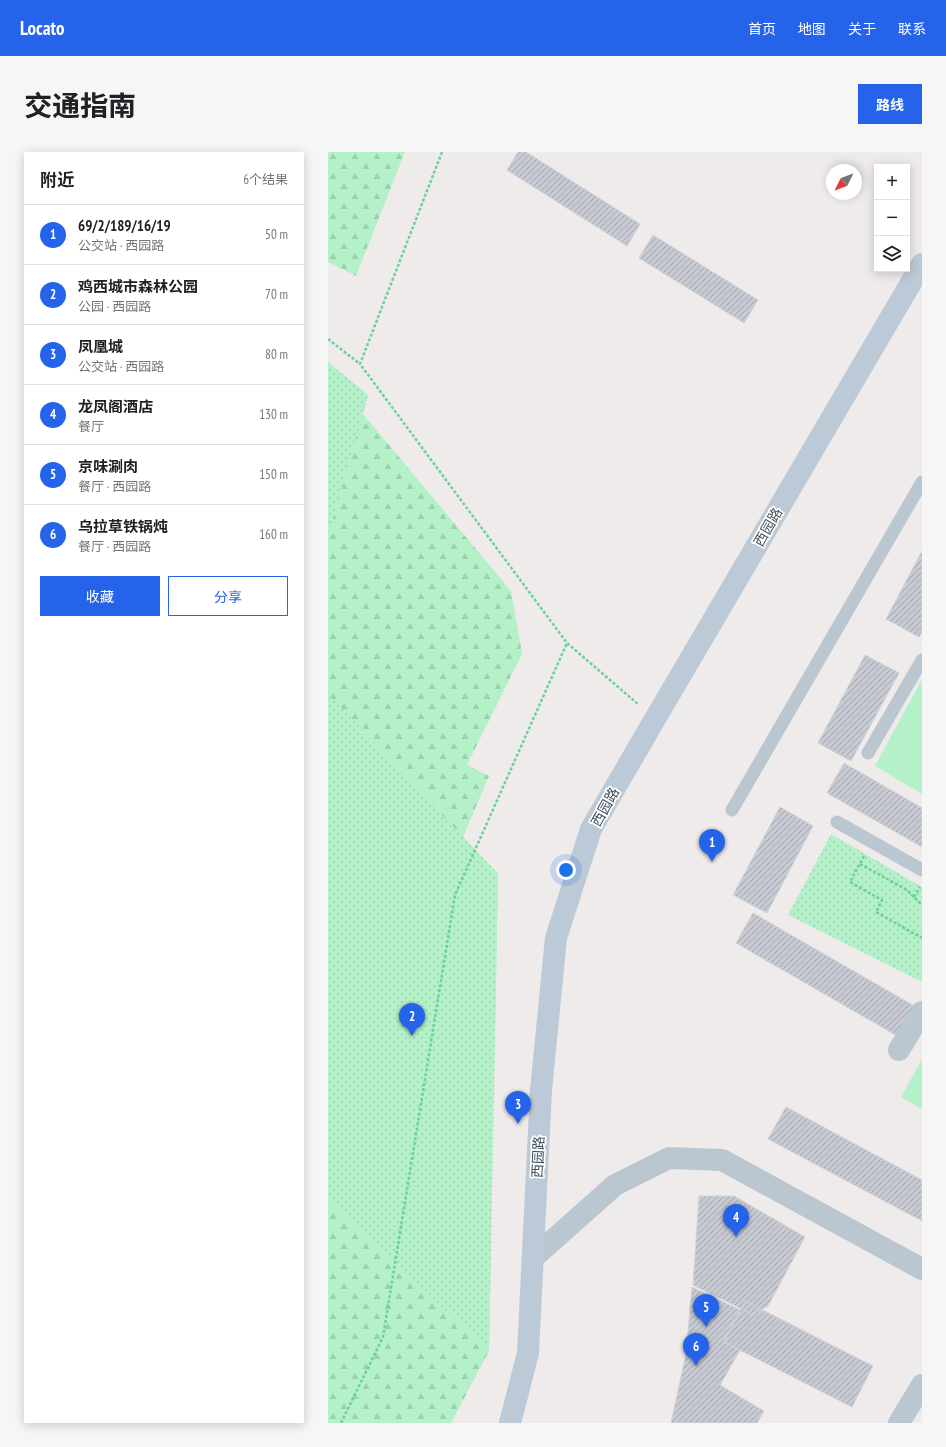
<!DOCTYPE html>
<html lang="zh">
<meta charset="utf-8">
<style>
:root{--surface:#fff;--page:#f6f6f6;--text:#202124;--muted:#757577;--line:#e0e0e0;--accent:#2563eb}
body{margin:0;font-family:"PT Sans Narrow","Noto Sans SC",sans-serif;background:var(--page);color:var(--text)}
.controls{position:absolute;right:12px;top:12px;display:grid;overflow:hidden;border-radius:0px;box-shadow:0 2px 10px #0003}
.controls button{width:36px;height:36px;display:grid;place-items:center;padding:0;border:0;border-bottom:1px solid var(--line);background:var(--surface);color:var(--text);font:20px sans-serif}
.compass{position:absolute;left:498px;top:12px;width:36px;height:36px;border-radius:50%;background:var(--surface);box-shadow:0 2px 10px #0003;rotate:227deg}
.you{position:absolute;left:238px;top:718px;width:14px;height:14px;margin:-10px;border:3px solid #fff;border-radius:50%;background:#1a73e8;box-shadow:0 0 0 6px #1a73e833}
.badge{display:grid;place-items:center;width:26px;height:26px;border-radius:50%;background:var(--accent);color:#fff;font-size:13px;font-weight:700}
.pin{position:absolute;translate:-50% -33px;filter:drop-shadow(0 1px 2px #0008)}
.pin::after{content:'';position:absolute;top:21px;width:14px;height:12px;background:inherit;clip-path:polygon(0 0,100% 0,50% 100%)}
.list{margin:0;padding:0;list-style:none}
h2{display:flex;justify-content:space-between;align-items:center;height:52px;margin:0;padding:0 16px;font-size:17px}
h2 small{font-size:13px;font-weight:400;color:var(--muted)}
.list li{display:grid;grid-template-columns:26px 1fr auto;gap:12px;align-items:center;box-sizing:border-box;height:60px;padding:0 16px;border-top:1px solid var(--line)}
.list b{display:block;font-size:15px;white-space:nowrap}
.list p{margin:0;font-size:13px;white-space:nowrap;color:var(--muted)}
.list em{font-size:13px;font-style:normal;color:var(--muted)}
.actions{display:flex;gap:8px;padding:12px 16px}
.actions a{flex:1;padding:9px 0;border:1px solid var(--accent);border-radius:0px;text-align:center;font-size:14px;color:var(--accent)}
.actions .main{background:var(--accent);color:#fff}
.icon{flex:none;width:22px;height:22px;fill:none;stroke:currentColor;stroke-width:2;stroke-linecap:round;stroke-linejoin:round}
.map{position:relative;flex:none;width:594px;height:1271px;overflow:hidden;border-radius:0px}
header{display:flex;align-items:center;gap:24px;box-sizing:border-box;height:56px;padding:0 20px;background:var(--accent);color:#fff}
header strong{font-size:19px}
nav{display:flex;gap:22px;margin-inline-start:auto;font-size:14px}
.intro{display:flex;align-items:center;justify-content:space-between;box-sizing:border-box;height:96px;padding:0 24px}
h1{margin:0;font-size:28px}
.button{padding:10px 18px;border-radius:0px;background:var(--accent);color:#fff;font-size:14px;font-weight:700}
main{display:flex;gap:24px;padding:0 24px}
aside{flex:1;background:var(--surface);border-radius:0px;box-shadow:0 2px 10px #0003}
.map>svg:first-child{display:block}
</style>
<header>
<strong>Locato</strong>
<nav><a>首页</a><a>地图</a><a>关于</a><a>联系</a></nav>
</header>
<div class="intro"><h1>交通指南</h1><a class="button">路线</a></div>
<main>
<aside>
<h2>附近<small>6个结果</small></h2>
<ul class="list">
<li><span class="badge">1</span><div><b>69/2/189/16/19</b><p>公交站 · 西园路</p></div><em>50 m</em></li>
<li><span class="badge">2</span><div><b>鸡西城市森林公园</b><p>公园 · 西园路</p></div><em>70 m</em></li>
<li><span class="badge">3</span><div><b>凤凰城</b><p>公交站 · 西园路</p></div><em>80 m</em></li>
<li><span class="badge">4</span><div><b>龙凤阁酒店</b><p>餐厅</p></div><em>130 m</em></li>
<li><span class="badge">5</span><div><b>京味涮肉</b><p>餐厅 · 西园路</p></div><em>150 m</em></li>
<li><span class="badge">6</span><div><b>乌拉草铁锅炖</b><p>餐厅 · 西园路</p></div><em>160 m</em></li>
</ul>
<div class="actions"><a class="main">收藏</a><a>分享</a></div>
</aside>
<div class="map">
<svg width="594" height="1271" viewBox="0 0 594 1271">
<defs>
<pattern id="forest-firs" width="22" height="20" patternUnits="userSpaceOnUse"><rect width="22" height="20" fill="#b4f1c9"/><path d="M5 1l3.5 6h-7zM16 11l3.5 6h-7z" fill="#9cd0af"/></pattern>
<pattern id="park-dots" width="8" height="8" patternUnits="userSpaceOnUse"><rect width="8" height="8" fill="#b4f1c9"/><path d="M2 2h.1M6 6h.1" fill="none" stroke="#9cd0af" stroke-width="1.8" stroke-linecap="round"/></pattern>
<pattern id="building-hatch" width="6" height="6" patternUnits="userSpaceOnUse"><rect width="6" height="6" fill="#c7cad2"/><path d="M-1 1l2-2M0 6l6-6M5 7l2-2" fill="none" stroke="#a3a6ad"/></pattern>
</defs>
<rect width="100%" height="100%" fill="#efebeb"/>
<path fill="#b4f1c9" d="M594 527V642L547 614Z
M594 907V957L573 945Z"/>
<path fill="url(#forest-firs)" d="M0 0H77L28 124 0 110Z
M0 210 40 243 35 262 183 439 194 502 139 613 161 624 135 685 170 722 161 1199 123 1271H0Z"/>
<path fill="url(#park-dots)" d="M0 210 40 243 0 384Z
M0 542 170 722 161 1199 0 1046Z
M503 682 594 735V830L460 763Z"/>
<path fill="url(#building-hatch)" stroke="#cfd2d8" d="M190 0H198L312 72 299 94 179 18Z
M325 83 430 148 416 171 311 106Z
M594 399V480L591 485 558 467Z
M537 503 571 521 523 609 490 591Z
M516 611 594 656V695L499 641Z
M452 655 485 674 439 761 405 743Z
M425 761 588 855 571 885 408 791Z
M458 955 594 1028V1069L440 987Z
M371 1044H406L477 1085 440 1154 424 1162 365 1133Z
M364 1135 412 1158 396 1190 412 1198 392 1233 436 1259 429 1271H343L358 1202Z
M417 1149 545 1214 524 1255 396 1190Z"/>
<g fill="none" stroke-linecap="round" stroke-linejoin="round">
<path stroke="#6ad299" stroke-width="2.5" stroke-dasharray="3 2" stroke-linecap="butt" d="M114 0 32 212 239 491 311 553
M0 187 32 212
M536 704 522 730 554 748 548 760 594 786
M532 712 579 738 594 753
M586 745 592 735
M13 1271 55 1185 127 743 239 491"/>
<path stroke="#bbc7d0" stroke-width="13" d="M540 601 594 508
M404 658 594 330
M509 670 594 718"/>
<path stroke="#bbc7d0" stroke-width="22" d="M571 898 594 860
M205 1106 287 1033 341 1006 394 1008 594 1117
M571 1271 594 1233"/>
<path stroke="#bccad7" stroke-width="22" d="M182 1271 200 1201 213 938 228 786 263 677 327 567 594 112"/>
</g>
<g text-anchor="middle" dominant-baseline="central" stroke-width="3.5" stroke-linejoin="round" paint-order="stroke">
<g font-size="14" fill="#43505a" stroke="#fff">
<text transform="translate(440 375) rotate(-60)">西园路</text>
<text transform="translate(277 655) rotate(-61)">西园路</text>
<text transform="translate(210 1005) rotate(-87)">西园路</text>
</g>
</g>
</svg>
<div class="controls">
<button>+</button>
<button>−</button>
<button><svg class="icon" aria-label="layers" viewBox="0 0 24 24"><path d="M12 4l9 5-9 5-9-5zM3 14l9 5 9-5"/></svg></button>
</div>
<svg class="compass" viewBox="-18 -18 36 36"><path d="M0-13l5 13h-10z" fill="#e53935"/><path d="M0 13l5-13h-10z" fill="#757577"/></svg>
<div class="you"></div>
<div class="pin badge" style="left:384px;top:710px">1</div>
<div class="pin badge" style="left:84px;top:884px">2</div>
<div class="pin badge" style="left:190px;top:972px">3</div>
<div class="pin badge" style="left:408px;top:1085px">4</div>
<div class="pin badge" style="left:378px;top:1175px">5</div>
<div class="pin badge" style="left:368px;top:1214px">6</div>
</div>
</main>
